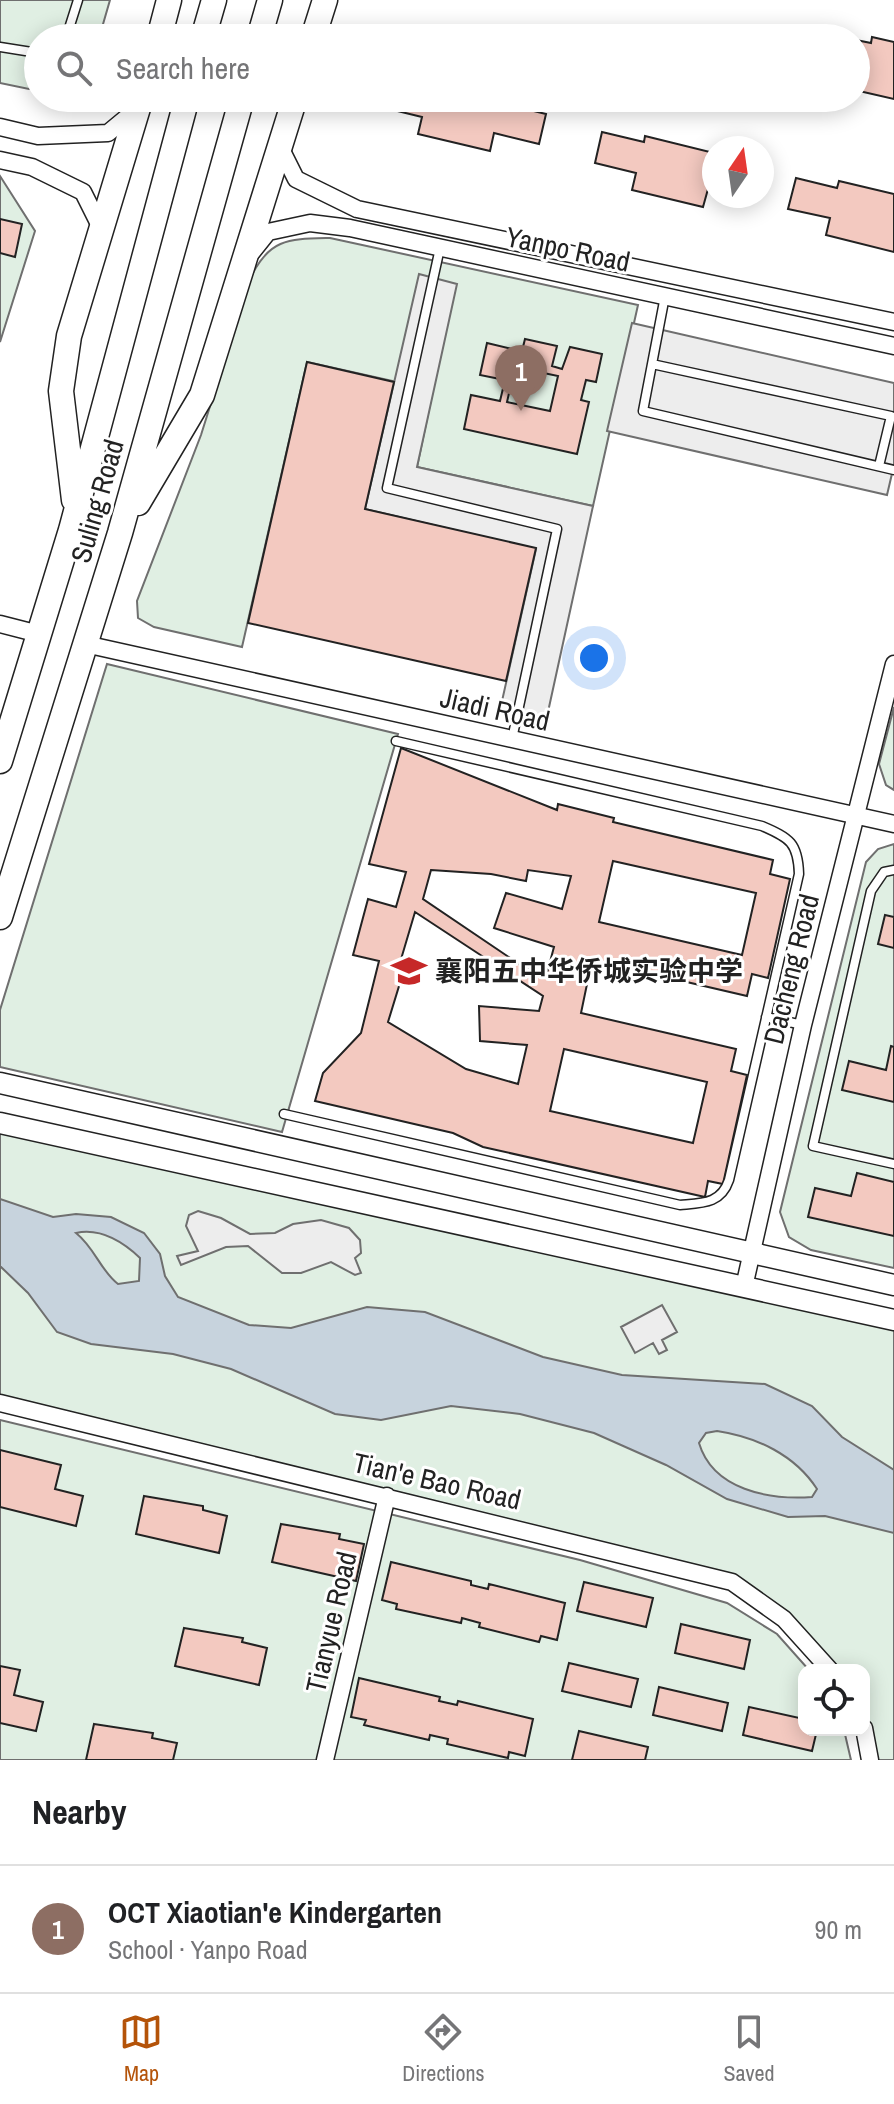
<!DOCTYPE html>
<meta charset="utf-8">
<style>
:root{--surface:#fff;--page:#f2f2f2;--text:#202124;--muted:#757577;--line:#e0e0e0;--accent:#b45309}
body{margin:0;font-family:"Archivo Narrow","Noto Sans SC",sans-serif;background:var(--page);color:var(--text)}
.controls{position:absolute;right:24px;bottom:24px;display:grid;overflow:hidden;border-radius:16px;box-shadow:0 4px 20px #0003}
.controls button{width:72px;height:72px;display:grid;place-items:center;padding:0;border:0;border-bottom:2px solid var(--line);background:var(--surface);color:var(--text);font:40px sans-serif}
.compass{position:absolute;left:702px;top:136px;width:72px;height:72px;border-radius:50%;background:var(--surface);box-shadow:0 4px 20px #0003;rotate:13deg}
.you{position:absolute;left:594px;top:658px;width:28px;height:28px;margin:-20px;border:6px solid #fff;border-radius:50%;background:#1a73e8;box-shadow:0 0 0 12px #1a73e833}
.badge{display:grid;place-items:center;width:52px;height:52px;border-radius:50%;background:var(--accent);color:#fff;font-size:26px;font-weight:700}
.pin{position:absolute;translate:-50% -66px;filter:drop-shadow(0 2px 4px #0008)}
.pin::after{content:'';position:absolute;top:42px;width:28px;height:24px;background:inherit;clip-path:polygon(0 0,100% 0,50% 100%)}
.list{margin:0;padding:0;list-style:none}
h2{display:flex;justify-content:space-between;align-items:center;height:104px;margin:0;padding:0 32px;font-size:34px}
h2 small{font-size:26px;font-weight:400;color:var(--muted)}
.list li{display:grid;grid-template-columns:52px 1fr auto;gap:24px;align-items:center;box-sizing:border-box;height:128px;padding:0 32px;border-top:2px solid var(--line)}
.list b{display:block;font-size:30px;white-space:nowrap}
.list p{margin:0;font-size:26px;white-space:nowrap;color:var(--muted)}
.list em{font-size:26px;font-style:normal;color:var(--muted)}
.icon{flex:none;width:44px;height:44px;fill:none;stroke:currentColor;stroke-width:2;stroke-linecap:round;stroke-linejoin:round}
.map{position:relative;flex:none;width:894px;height:1760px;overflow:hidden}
.search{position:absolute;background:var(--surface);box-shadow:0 4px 20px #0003;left:24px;right:24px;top:24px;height:88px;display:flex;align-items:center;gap:20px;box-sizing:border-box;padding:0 28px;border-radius:44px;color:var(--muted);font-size:30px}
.sheet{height:232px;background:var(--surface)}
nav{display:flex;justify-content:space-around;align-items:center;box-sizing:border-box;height:112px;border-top:2px solid var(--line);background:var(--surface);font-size:22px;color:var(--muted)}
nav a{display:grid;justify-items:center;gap:4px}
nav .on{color:var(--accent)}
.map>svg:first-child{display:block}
</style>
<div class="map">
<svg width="894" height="1760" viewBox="0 0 894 1760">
<rect width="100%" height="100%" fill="#fff"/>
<path fill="#e0efe3" stroke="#6f6f6f" stroke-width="2" d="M0 0H110L99 38H38V86L29 89 0 83Z
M0 176 35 231 0 342Z
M330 238 638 305 593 506 417 467 433 390 307 362 242 647 154 627 138 618 137 601 201 435 250 279C269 238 289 239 330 238Z
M107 664 398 734 282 1132 0 1067V1010Z
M894 707V790L886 785 879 764Z
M894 844V1268L811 1250 789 1237 780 1212 866 862 878 849Z
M0 1123 894 1320V1760H870L864 1728V1670H830L732 1582 0 1403Z
M0 1420 580 1560 727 1603 777 1634 809 1670H804V1730H844L851 1760H0Z"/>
<path fill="#ededed" stroke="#6f6f6f" stroke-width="2" d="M419 274 457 284 417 467 593 506 546 721 500 710 536 549 365 509Z
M632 323 894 383V465L887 495 607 431Z
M198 1211 221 1218 250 1234 275 1233 293 1224 321 1220 349 1228 360 1240 361 1253 355 1258 361 1273 355 1275 331 1262 301 1273H282L248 1246 226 1247 181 1265 177 1256 198 1251 186 1226 189 1215Z
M662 1305 677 1332 662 1340 667 1350 659 1354 653 1343 635 1353 621 1327Z"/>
<path fill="#c7d3dd" stroke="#6f6f6f" stroke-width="2" fill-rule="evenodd" d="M0 1199 53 1217 76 1214 111 1217 144 1233 160 1254 165 1276 178 1297 249 1325 291 1328 367 1307 425 1312 543 1357 622 1375 765 1384 812 1406 842 1437 894 1470V1533L825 1516 788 1517 727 1499 666 1465 594 1433 520 1414 451 1406 381 1420 335 1414 231 1369 173 1354 91 1344 57 1332 28 1293 0 1266ZM76 1233C99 1228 122 1241 140 1258L139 1281 118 1284C100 1270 95 1248 76 1233ZM717 1431C757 1437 795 1455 817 1489L812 1497C769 1500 713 1490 699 1443L706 1433Z"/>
<path fill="#f3c9c0" stroke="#222" stroke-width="2" fill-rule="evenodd" d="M872 37 894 42V99L859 91 863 74 856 72V40L871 43Z
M383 98H502L501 103 546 114 539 144 494 133 490 151 418 134 422 117 381 107Z
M602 132 644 142 645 136 714 153V191L708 189 703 207 632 190 636 173 595 163Z
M796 178 837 188 839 181 894 194V252L826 235 830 218 788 209Z
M0 219 22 224 15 257 0 253Z
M525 339 557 346 552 366 562 369 570 347 602 354 596 382 586 380 581 400 589 402 577 454 464 429 471 395 500 401 505 380 480 375 487 343 512 349 510 357 520 359ZM515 367 558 376 550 411 507 402Z
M307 362 394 382 365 509 536 548 506 681 248 623Z
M401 748 557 810 558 804 614 818 613 822 773 860 770 874 790 879 768 978 752 974 747 996 592 960 581 1013 736 1049 731 1071 747 1075 723 1184 708 1181 705 1197 483 1147 453 1133 315 1101 323 1073 361 1033 379 961 353 955 368 899 396 907 406 872 369 864ZM613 861 756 893 742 955 599 922ZM431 870 491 874 526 881 528 870 571 876 562 909 506 893 494 928 554 947 547 973 525 968 423 899ZM415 912 543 996 539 1011 479 1006 480 1041 527 1045 518 1084 466 1069 388 1022 403 973 399 966ZM564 1049 707 1082 693 1143 550 1111Z
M885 915 894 917V948L878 944Z
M891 1046 894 1047V1102L842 1090 849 1061 886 1070Z
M857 1173 894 1182V1236L808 1217 815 1188 851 1196Z
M0 1450 61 1465 55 1489 83 1496 76 1526 0 1507Z
M144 1496 203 1506V1510L227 1516 219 1553 136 1534Z
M281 1524 340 1534 339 1539 364 1544 356 1581 272 1562Z
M391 1562 471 1581V1585L488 1589 489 1584 565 1603 557 1640 541 1636 539 1642 479 1627 480 1623 462 1618 461 1623 396 1609 397 1604 382 1600Z
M584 1582 653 1598 646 1627 577 1611Z
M681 1624 750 1640 744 1669 675 1653Z
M184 1628 243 1638 242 1642 267 1648 259 1685 175 1666Z
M569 1663 638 1679 631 1707 562 1691Z
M0 1666 20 1670 14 1695 43 1702 36 1731 0 1723Z
M359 1678 440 1697 439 1701 457 1705 458 1701 533 1719 525 1756 509 1752 508 1758 447 1744 448 1739 430 1735 429 1740 364 1725 366 1720 351 1717Z
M659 1687 728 1703 722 1731 653 1715Z
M749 1707 804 1719V1730H817L812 1751 743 1735Z
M94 1724 153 1733 152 1738 177 1743 173 1760H86Z
M579 1731 648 1747 645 1760H572Z"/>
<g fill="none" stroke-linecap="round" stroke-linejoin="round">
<g stroke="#222" stroke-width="11">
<path id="service" d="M66 38 78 0
M0 47 38 53
M440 248 387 488 557 529 512 739
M665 296 643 411 894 470
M652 364 891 416 879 466
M894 870 884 872 871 891 813 1146 894 1164
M766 1017 803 1025
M284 1114 680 1205C702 1203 721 1204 729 1180L799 874C798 843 790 838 762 826L396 741"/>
</g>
<g stroke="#222" stroke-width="19">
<path id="minor" d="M0 127 38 136 108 133 137 109
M280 147 296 179 357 209 894 322
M0 160 32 167 83 192 102 230
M252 252 268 232 310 223 350 228 894 346
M0 624 39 634
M85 644 894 824
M744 1287 803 1025 894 664
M0 1403 732 1582 784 1619 830 1670
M864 1728 870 1760
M325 1760 387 1496"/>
</g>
<g stroke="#222" stroke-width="23">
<path id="tertiary" d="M0 1083 894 1285
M0 1123 894 1320"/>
</g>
<g stroke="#222" stroke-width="27">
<path id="secondary" d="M159 38 169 0
M203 38 214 0
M259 38 270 0
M313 38 325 0
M74 500 61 391 69 336 141 98
M138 503 202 395 295 98
M0 761 71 530 187 98
M0 917 120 533 242 98"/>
</g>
<use href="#service" stroke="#fff" stroke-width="8"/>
<use href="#minor" stroke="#fff" stroke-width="16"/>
<use href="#tertiary" stroke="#fff" stroke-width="20"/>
<use href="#secondary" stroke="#fff" stroke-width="24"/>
</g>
<defs>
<g id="school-bare" transform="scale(2.76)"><path d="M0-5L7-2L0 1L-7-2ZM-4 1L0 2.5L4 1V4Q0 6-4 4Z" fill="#c62828" stroke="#fff" stroke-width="2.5" paint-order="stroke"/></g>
</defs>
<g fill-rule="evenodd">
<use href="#school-bare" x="409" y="971"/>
</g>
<g text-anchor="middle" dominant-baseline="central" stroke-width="6" stroke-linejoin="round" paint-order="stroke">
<g font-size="28" fill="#222" stroke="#fff">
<text transform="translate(568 249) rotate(12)">Yanpo Road</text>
<text transform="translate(97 501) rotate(-74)">Suling Road</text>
<text transform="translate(495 709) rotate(13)">Jiadi Road</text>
<text transform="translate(791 969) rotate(-76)">Dacheng Road</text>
<text transform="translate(437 1481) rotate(13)">Tian'e Bao Road</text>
<text transform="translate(331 1622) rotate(-77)">Tianyue Road</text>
</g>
<g font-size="28" font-weight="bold" fill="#222" stroke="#fff" text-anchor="start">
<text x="435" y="971">襄阳五中华侨城实验中学</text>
</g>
</g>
</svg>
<div class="controls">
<button><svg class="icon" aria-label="locate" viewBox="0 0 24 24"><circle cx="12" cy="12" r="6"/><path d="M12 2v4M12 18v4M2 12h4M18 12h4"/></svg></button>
</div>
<svg class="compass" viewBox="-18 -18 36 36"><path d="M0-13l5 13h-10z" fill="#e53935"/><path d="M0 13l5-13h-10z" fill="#757577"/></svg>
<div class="you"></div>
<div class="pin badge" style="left:521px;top:411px;background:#8d6e63">1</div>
<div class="search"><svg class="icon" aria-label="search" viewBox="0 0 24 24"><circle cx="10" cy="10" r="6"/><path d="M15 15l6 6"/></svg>Search here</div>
</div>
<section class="sheet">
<h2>Nearby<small></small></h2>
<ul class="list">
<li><span class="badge" style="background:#8d6e63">1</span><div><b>OCT Xiaotian'e Kindergarten</b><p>School · Yanpo Road</p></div><em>90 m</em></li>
</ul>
</section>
<nav>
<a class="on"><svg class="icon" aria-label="map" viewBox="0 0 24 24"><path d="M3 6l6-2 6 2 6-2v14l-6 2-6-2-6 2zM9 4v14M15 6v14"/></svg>Map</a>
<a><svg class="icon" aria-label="directions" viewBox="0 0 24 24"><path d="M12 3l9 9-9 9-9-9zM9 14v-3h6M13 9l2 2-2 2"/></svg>Directions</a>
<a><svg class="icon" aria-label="saved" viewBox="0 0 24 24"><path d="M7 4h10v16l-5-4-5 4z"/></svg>Saved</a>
</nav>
